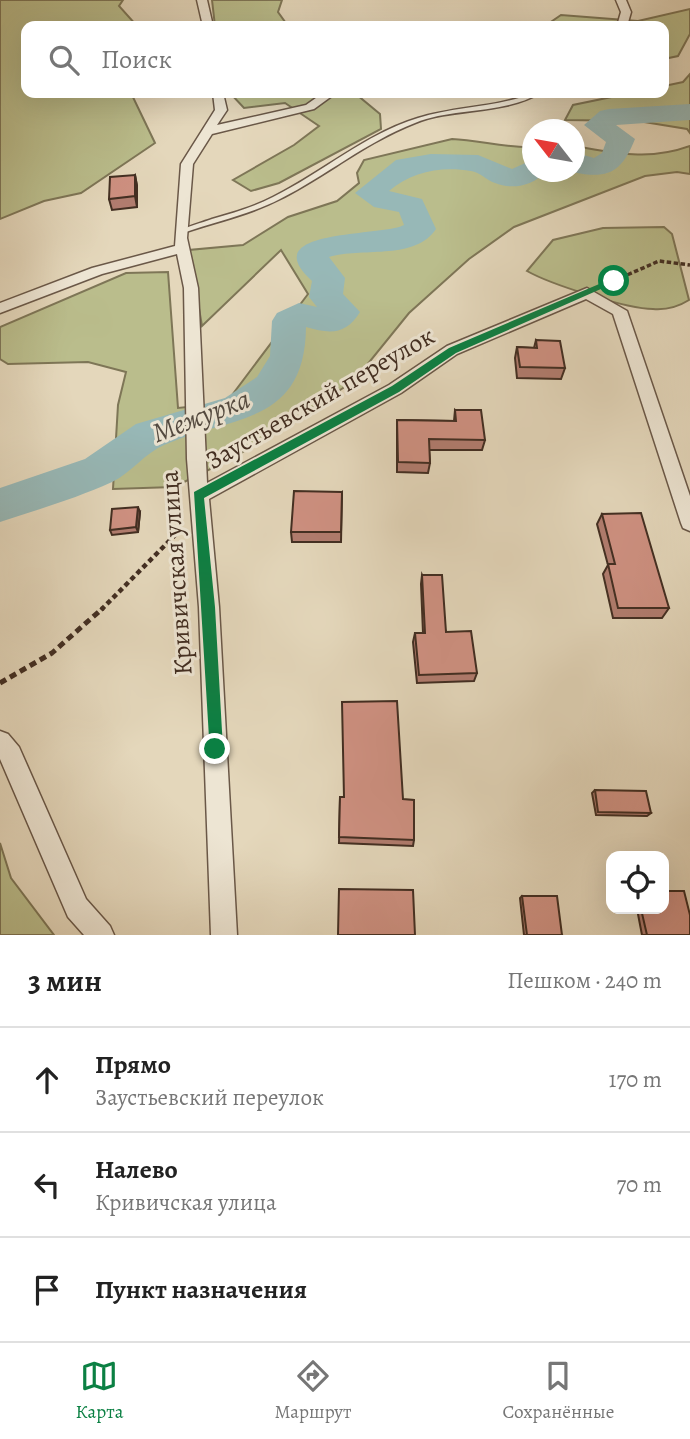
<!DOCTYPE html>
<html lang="ru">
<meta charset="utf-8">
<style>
:root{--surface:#fff;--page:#f6f6f6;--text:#222;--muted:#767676;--line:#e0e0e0;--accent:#0b8043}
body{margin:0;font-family:Alegreya,serif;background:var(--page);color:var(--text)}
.controls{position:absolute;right:21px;bottom:21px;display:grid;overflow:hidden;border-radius:14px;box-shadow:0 7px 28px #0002}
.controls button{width:63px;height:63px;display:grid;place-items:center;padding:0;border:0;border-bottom:2px solid var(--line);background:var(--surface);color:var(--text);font:35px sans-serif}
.compass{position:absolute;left:522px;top:119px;width:63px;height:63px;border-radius:50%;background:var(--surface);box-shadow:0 7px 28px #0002;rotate:301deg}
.stop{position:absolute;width:21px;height:21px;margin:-16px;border:5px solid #0b8043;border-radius:50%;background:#fff}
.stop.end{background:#0b8043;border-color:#fff;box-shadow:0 2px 7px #0008}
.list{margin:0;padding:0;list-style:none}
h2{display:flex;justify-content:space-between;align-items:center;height:91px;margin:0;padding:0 28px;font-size:30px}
h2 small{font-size:23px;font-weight:400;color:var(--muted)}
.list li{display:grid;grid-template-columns:46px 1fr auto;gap:21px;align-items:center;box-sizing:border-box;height:105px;padding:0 28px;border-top:2px solid var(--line)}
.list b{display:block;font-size:26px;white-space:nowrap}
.list p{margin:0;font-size:23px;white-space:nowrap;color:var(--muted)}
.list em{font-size:23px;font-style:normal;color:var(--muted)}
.icon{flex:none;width:38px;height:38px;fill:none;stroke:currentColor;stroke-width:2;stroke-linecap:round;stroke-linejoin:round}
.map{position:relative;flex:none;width:690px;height:935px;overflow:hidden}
.search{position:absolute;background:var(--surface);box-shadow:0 7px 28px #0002;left:21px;right:21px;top:21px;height:77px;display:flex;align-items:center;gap:18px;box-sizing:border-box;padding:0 24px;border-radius:14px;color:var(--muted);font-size:26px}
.sheet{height:406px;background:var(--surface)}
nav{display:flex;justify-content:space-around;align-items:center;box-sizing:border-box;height:98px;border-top:2px solid var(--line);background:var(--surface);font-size:19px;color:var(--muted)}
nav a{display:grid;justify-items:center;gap:4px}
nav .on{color:var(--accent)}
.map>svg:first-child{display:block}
</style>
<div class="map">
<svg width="690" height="935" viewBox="0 0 690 935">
<rect width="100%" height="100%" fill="#e4d7bb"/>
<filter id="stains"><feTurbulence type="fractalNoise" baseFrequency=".00286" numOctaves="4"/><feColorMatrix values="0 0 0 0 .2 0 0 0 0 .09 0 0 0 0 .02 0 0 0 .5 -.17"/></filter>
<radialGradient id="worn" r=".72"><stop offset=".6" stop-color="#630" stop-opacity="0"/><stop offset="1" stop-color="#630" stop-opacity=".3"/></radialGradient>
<path fill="#babd8c" stroke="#7e7657" stroke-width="2" d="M0 0H123L119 6 137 26H26V93H131L155 143 81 193 44 201 0 219Z
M212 0H282L278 12 288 26H215Z
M690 9V34L678 56 664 59V26H545L561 15 638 21Z
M690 74V133L687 129 638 121 565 120 573 105 631 93H664V86L683 82Z
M230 93H349L357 95 380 114 381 129 279 183 251 191 233 180 294 145 319 126 285 103 244 108Z
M452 139C479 140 505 148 532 147V172H574L575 146C616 153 649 161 690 146V174L677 172 645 176 514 227 469 259 409 313 354 381 235 457 174 487 113 489 118 405 126 372 88 362 8 364 0 359V327L126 273 168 272 178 408 226 403 308 294 281 250 202 326 189 250 243 245 288 217 337 201 359 183 357 173 364 160Z
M664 227 672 234 689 300C678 307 666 310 653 309 627 309 550 284 527 271L553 240 603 228Z
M0 843 11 878 54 935H0Z"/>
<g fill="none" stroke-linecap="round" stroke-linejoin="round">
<path fill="#97b8b7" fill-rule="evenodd" d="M690 104V120L616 125 635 139C622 172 608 180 573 172L574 152 594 158 602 153 606 142 584 125 600 111 609 109Z
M431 154 478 155 512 169 532 160V172H545C533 186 512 190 495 183 486 180 480 172 471 171 440 166 412 172 389 191L422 199 436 229C415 261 361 247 329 257L345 278 343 294 360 312C346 335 330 334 306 327 305 426 231 415 164 445 145 453 131 473 112 482 77 498 37 510 0 522V488L85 459 136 424 225 398 257 377 270 356 272 321 277 313 299 303 317 307 309 297 312 281C253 228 382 237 404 225L399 212 374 207 355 193 396 160Z"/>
<g stroke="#6a5848" stroke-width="3">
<path id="lane" d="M533 93H540C503 115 455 107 415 123 366 142 326 176 280 199 249 215 215 222 183 233L181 234 178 232C188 226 201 223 212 219 233 213 254 207 273 197 322 173 365 134 418 118 456 106 496 108 533 93Z"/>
</g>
<g stroke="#6a5848" stroke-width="3">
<path id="street" d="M197 0H207L213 26H203Z
M616 0H626L631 12 627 26H617L621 12Z
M213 93H223L227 110 217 125 306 105 323 93H336L314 109 212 134 193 164 187 238 198 288 207 483 389 385 447 346 587 288 627 311 690 496V531L683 528 681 523 613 314 586 299 457 354 401 393 209 499 219 607 237 935H211L199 607 187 459 184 288 177 254 102 274 0 313V303L92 268 175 246 181 164 215 110Z
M0 731 8 734 19 747 86 899 110 926 114 935H84L68 917 0 759Z"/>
</g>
<path stroke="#422e22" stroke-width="3.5" stroke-dasharray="4.5 2.5" stroke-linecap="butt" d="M602 286 659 261 690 265"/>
<path stroke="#422e22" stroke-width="4.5" stroke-dasharray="5 3.5" stroke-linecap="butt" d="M101 610 182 528"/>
<path stroke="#422e22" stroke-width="5" stroke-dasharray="7 4.5" stroke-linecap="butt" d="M0 683 52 653 103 608"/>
<use href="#lane" fill="#ede5d3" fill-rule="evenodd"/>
<use href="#street" fill="#ede5d3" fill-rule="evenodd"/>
</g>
<path fill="#b27d70" stroke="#422e22" stroke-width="2" d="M135 175 137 186V207L112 210 109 199Z
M536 340 565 368 561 379 517 378 515 358 517 347 534 348Z
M455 410 485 440 482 450H429L430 463 428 473 397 472V420L454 421Z
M342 492 341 542H292L291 532Z
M140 512 138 532 112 535 110 530Z
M602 514 669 608 662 618H613L603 574 608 565 597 524Z
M422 575 446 632 477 673 474 681 417 683 413 642 415 633H423L421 584Z
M595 790 651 813 647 816 596 815 592 793Z
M340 797 403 799 414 840 413 846 339 843Z
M522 896 562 935H524L520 898Z
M637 909H664L690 935H642Z"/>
<path fill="#91665b" stroke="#422e22" stroke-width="2" d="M135 175 137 186V207L135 196Z
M138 507 140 512 138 532 136 527Z"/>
<path fill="#cf9182" stroke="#422e22" stroke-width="2" d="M135 175V196L109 199 110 177Z
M536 340 560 341 565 368 520 367 517 347 537 348Z
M455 410H481L485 440 429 439 430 463 398 462 397 420 456 421Z
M294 491 342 492 341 532H291Z
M138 507 136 527 110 530 112 509Z
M641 513 669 608H618L608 564H615L602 514Z
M422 575H442L446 632 471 631 477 673 419 675 415 633H425Z
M397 701 403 799 414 800V840L339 837 340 797H344L342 702Z
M595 790 646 791 651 813 598 812Z
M339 889 413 890 415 935H338Z
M664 891H684L690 915V935H647L641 909H664Z
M522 896H557L562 935H527Z"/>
<path fill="#0b8043" d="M611 279 619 281 456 353 399 392 204 498 215 607 223 749 215 756 210 754 194 492 392 386 449 348Z"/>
<g text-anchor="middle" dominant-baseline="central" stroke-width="6" stroke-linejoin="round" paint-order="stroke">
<g font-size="26" fill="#422e22" stroke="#ede5d3">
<text transform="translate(320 398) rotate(-30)">Заустьевский переулок</text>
<text transform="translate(176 573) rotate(-94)">Кривичская улица</text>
</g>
<g font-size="28" font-style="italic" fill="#534a40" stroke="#ede5d3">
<text transform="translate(201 416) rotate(-21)">Межурка</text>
</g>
</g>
<rect width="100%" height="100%" filter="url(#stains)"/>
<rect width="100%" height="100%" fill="url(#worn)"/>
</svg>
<div class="controls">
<button><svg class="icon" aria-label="locate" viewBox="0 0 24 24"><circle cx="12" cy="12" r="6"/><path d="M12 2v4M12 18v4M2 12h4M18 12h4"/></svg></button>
</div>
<svg class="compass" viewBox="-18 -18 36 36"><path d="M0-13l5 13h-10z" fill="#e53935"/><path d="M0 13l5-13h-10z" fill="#767676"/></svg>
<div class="stop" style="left:614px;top:281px"></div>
<div class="stop end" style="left:215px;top:749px"></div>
<div class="search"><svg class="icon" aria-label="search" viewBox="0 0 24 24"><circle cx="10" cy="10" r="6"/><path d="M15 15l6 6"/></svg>Поиск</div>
</div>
<section class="sheet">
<h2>3 мин<small>Пешком · 240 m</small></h2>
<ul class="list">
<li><svg class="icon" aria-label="ahead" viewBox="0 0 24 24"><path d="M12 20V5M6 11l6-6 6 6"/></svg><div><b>Прямо</b><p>Заустьевский переулок</p></div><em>170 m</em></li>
<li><svg class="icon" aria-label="left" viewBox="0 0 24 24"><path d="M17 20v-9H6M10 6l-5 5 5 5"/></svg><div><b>Налево</b><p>Кривичская улица</p></div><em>70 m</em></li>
<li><svg class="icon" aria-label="arrive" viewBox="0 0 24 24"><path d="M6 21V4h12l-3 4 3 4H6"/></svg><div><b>Пункт назначения</b></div></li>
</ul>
</section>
<nav>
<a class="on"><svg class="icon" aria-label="map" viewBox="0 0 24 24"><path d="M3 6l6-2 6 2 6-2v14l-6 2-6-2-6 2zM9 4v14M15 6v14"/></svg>Карта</a>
<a><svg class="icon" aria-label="directions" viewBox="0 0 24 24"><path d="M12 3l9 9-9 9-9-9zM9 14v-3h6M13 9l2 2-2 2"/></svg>Маршрут</a>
<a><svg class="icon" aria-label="saved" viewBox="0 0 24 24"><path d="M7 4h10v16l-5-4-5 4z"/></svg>Сохранённые</a>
</nav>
